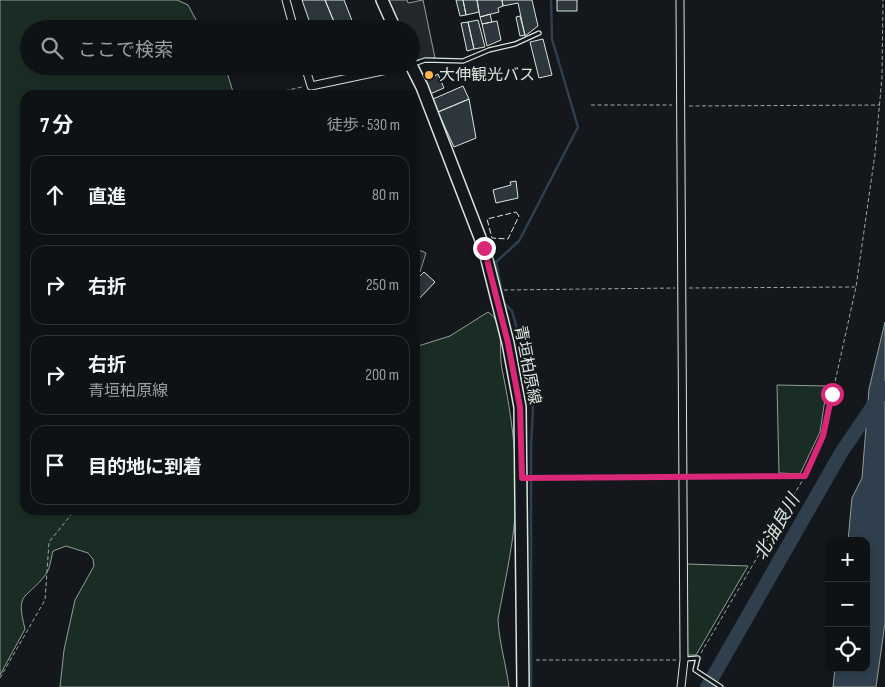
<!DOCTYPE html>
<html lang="ja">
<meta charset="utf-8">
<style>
:root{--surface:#0f1215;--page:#181b1e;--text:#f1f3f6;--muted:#9b9ea0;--line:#2f3234}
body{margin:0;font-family:"Sofia Sans Condensed","Noto Sans JP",sans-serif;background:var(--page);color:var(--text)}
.controls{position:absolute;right:15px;bottom:15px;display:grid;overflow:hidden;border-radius:10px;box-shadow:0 2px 8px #0003}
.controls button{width:45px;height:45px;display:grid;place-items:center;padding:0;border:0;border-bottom:1px solid var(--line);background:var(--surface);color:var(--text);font:25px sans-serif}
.stop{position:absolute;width:15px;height:15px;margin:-11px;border:4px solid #db2777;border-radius:50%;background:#fff}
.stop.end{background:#db2777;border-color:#fff;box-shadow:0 1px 5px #0008}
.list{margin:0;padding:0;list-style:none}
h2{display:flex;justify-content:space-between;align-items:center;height:65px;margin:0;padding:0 20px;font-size:21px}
h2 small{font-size:16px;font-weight:400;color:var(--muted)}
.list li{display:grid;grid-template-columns:32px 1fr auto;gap:15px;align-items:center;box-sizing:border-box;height:80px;margin:0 10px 10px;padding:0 10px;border:1px solid var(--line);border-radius:15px}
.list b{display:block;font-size:19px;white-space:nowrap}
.list p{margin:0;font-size:16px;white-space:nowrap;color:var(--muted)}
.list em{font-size:16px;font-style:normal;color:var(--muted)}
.icon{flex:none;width:28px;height:28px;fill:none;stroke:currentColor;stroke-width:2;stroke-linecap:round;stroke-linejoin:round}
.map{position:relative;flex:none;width:885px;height:687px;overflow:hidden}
.search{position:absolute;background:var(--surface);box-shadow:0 2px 8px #0003;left:20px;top:20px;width:400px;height:55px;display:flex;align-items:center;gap:12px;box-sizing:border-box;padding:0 18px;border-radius:28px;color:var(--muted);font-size:19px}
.panel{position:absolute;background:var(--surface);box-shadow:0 2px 8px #0003;left:20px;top:90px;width:400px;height:425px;border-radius:15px}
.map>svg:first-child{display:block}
</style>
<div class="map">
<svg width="885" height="687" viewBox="0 0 885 687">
<rect width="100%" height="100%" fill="#14181c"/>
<path fill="#1a2d24" stroke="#939e99" d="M0 0H177L188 5 201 29H29V66H225L234 95H25V510H415V347L450 336 488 312C506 323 498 351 502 369 512 417 519 468 515 517 512 551 504 586 498 619 499 642 506 664 509 687H60L64 650 75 600 94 566 93 559 88 553 66 546 53 551C51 558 50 569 46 574 26 601 15 590 25 629L0 675Z
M419 250 426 253 420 272 415 277V260Z
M777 385 827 386 820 432 800 474 779 473Z
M687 564 748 566 696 655H687Z"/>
<path fill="#24282b" stroke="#939e99" d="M388 0H407L408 3 423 0 435 58 414 60 411 53V29H401Z"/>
<path fill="#2f3f4d" stroke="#939e99" d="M885 322V623L876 687H833L835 668H866V541H848L852 498 862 478 869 389Z"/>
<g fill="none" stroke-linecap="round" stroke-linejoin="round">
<path stroke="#2f3f4d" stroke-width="2.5" d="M531 687V446L533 409 522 346 512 311 504 303 496 262 519 241 578 127 552 39 551 0"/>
<path stroke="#2f3f4d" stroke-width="14" d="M707 687 841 453 885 388"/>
</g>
<path fill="#2c363c" stroke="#d8e6dc" d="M302 0H325L337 29H312Z
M325 0H344L353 23 337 29Z
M456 0H463L466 15 460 16Z
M463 0H477L479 12 466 15Z
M477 0H502L503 6 498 8 499 12 480 17Z
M502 0H532L538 26 525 36 518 3 503 6Z
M557 0H577V11H557Z
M490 14 492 22 482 24 480 17Z
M520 16 525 35 520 36 516 17Z
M478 20 485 47 474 49 468 22Z
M497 21 501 40 487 46 482 24Z
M468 22 474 49 467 51 461 23Z
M368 23 370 29H358L357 27Z
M543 39 552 75 539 78 530 42Z
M430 71 433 78 425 81 422 74Z
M438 74 444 88 430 94 425 81Z
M463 86 469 99 438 112 433 99Z
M469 99 476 138 454 147 438 112Z
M415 153 419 174 415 175Z
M516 181 518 198 496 203 493 190 511 185 510 182Z
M424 272 435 282 418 300 415 296V281Z"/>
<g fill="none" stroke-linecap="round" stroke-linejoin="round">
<g stroke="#d8e6dc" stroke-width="5.5">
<path id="lane" d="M414 64 425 60 463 61 489 50 515 44 539 33
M685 659 698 658 695 670 721 687"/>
</g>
<g stroke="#d8e6dc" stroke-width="9">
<path id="street" d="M286 0 294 29
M680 0 684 660 681 687
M305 66 311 86 406 66"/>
</g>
<g stroke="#d8e6dc" stroke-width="14">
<path id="primary" d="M382 0 395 29
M411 65 422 87 484 248 508 343 520 407 523 687"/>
</g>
<path stroke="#9da8a2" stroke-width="1" stroke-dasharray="4 2.5" stroke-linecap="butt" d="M266 95 302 87
M591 105H672
M689 106 880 105
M689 288 855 287
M504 290 675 288
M691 476H804
M531 478 674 476
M701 653 805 476 823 436 856 287 875 154 882 77 883 0
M536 660H676
M0 678 45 600 49 542 75 510"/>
<use href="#lane" stroke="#14181c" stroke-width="3"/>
<use href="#street" stroke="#14181c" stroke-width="7"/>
<use href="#primary" stroke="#14181c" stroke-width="11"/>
<path stroke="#d8e6dc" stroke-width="1" stroke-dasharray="6 2.5" stroke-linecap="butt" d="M516 212 519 216 508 239 492 238 487 219Z"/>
</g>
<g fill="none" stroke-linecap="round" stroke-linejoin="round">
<path stroke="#db2777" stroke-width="6" d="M484 248 508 343 520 407 522 478 805 476 823 436 832 394"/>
</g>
<circle fill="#ffb74d" stroke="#14181c" stroke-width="2" cx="429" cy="75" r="5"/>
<g text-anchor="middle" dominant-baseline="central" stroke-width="4" stroke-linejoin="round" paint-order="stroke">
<g font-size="16" fill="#d8e6dc" stroke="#14181c" text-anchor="start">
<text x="439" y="75">大伸観光バス</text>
</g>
<g font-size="16" fill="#d8e6dc" stroke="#14181c">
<text transform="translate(527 365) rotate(79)">青垣柏原線</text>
</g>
<g font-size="18" font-style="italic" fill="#d8e6dc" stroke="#14181c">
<text transform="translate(777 527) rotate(-60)">北油良川</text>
</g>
</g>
</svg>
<div class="controls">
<button>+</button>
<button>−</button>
<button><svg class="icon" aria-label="locate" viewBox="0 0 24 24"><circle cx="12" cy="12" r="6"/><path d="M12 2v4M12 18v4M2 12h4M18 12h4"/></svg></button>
</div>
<div class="stop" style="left:832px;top:394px"></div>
<div class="stop end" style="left:484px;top:248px"></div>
<div class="search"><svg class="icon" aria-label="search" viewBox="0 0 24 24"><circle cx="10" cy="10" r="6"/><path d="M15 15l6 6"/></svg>ここで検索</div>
<section class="panel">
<h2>7 分<small>徒歩 · 530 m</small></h2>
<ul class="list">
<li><svg class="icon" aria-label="ahead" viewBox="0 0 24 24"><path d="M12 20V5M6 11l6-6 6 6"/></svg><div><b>直進</b></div><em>80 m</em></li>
<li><svg class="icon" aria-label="right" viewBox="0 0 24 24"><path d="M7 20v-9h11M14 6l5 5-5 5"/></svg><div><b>右折</b></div><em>250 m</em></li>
<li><svg class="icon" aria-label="right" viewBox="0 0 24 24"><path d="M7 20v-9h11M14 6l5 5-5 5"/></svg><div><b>右折</b><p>青垣柏原線</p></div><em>200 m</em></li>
<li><svg class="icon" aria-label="arrive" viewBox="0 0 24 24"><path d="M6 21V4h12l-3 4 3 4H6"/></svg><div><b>目的地に到着</b></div></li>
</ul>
</section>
</div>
